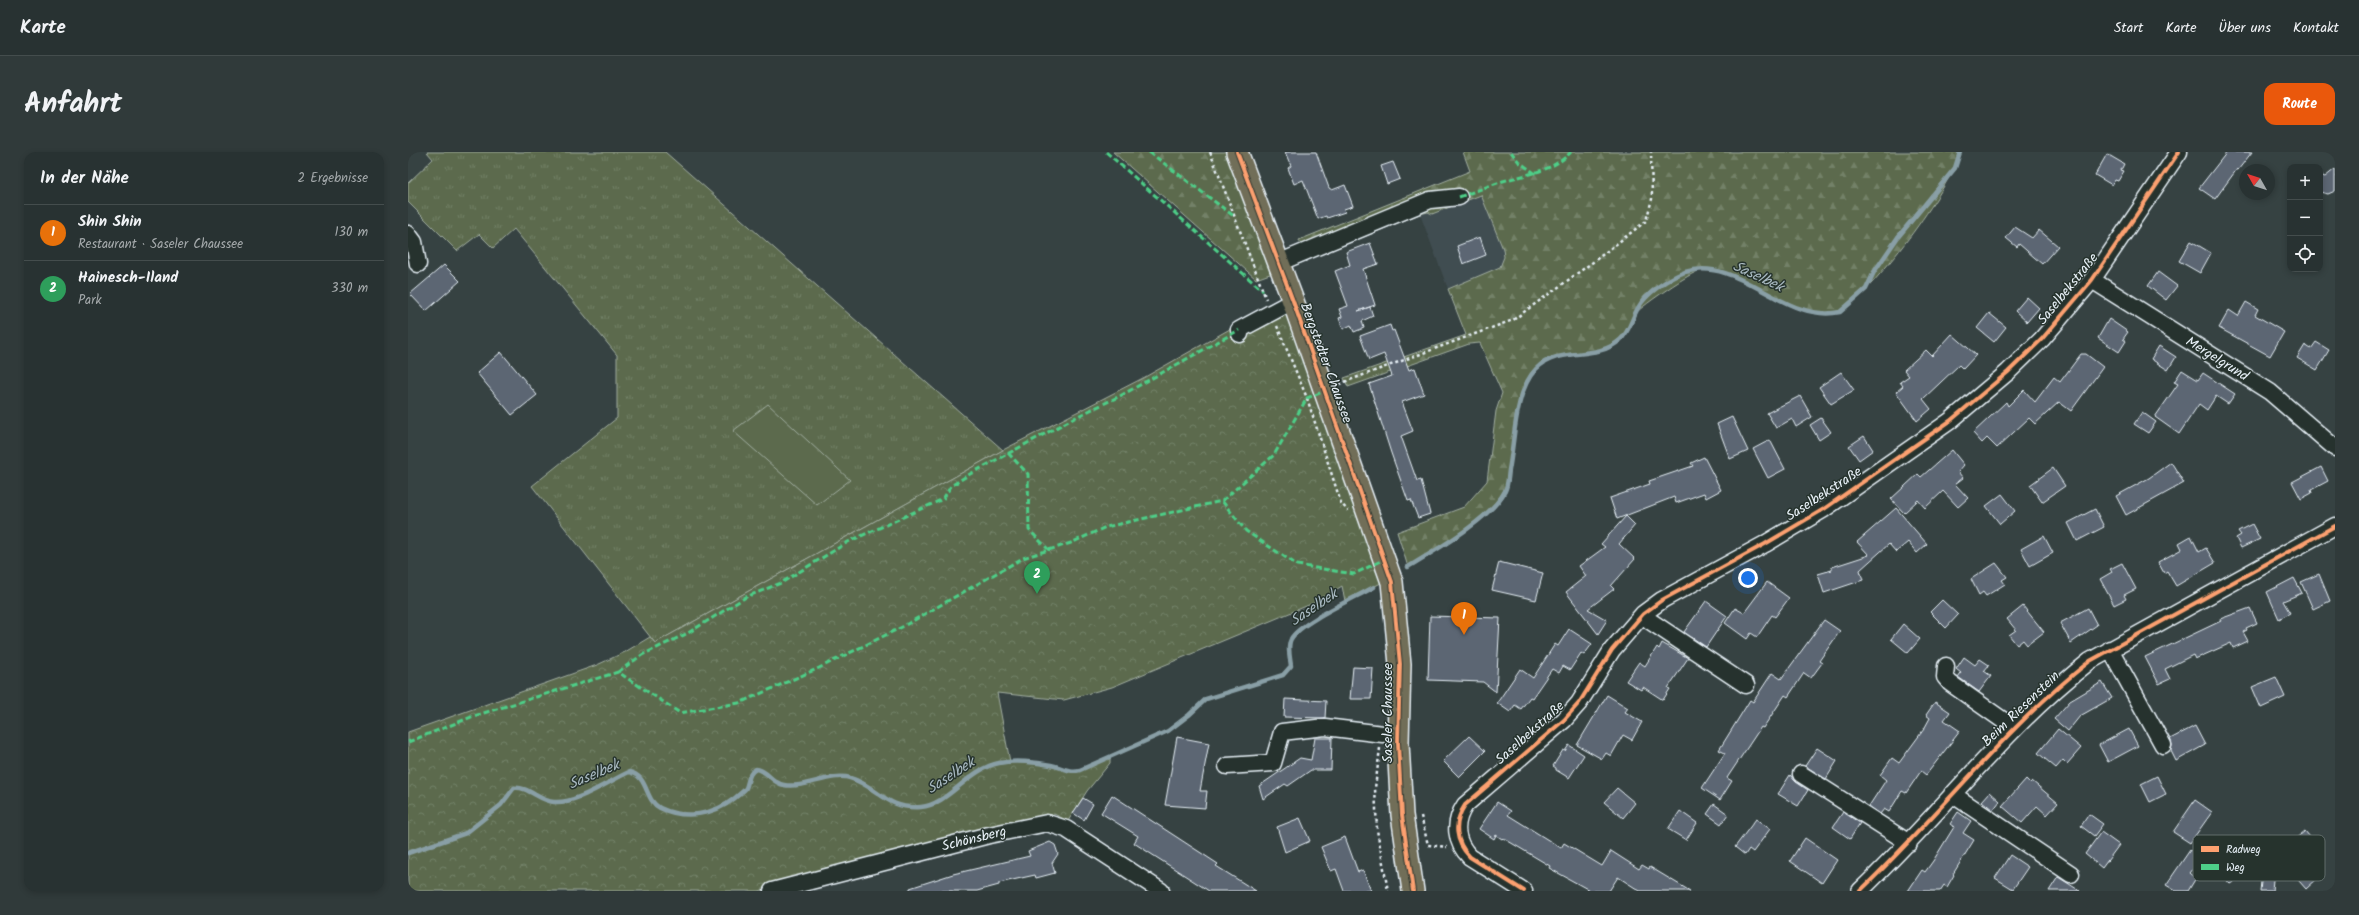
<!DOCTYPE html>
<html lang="de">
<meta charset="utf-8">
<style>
:root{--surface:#283232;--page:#303a3a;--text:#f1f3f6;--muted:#a5aaac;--line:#444d4d;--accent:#ea580c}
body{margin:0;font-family:Kalam,sans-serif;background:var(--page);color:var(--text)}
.controls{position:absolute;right:12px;top:12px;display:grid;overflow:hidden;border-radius:8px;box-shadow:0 2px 6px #0003}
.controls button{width:36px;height:36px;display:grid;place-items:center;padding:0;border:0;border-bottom:1px solid var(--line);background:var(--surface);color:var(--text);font:20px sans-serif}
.compass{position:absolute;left:1831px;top:12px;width:36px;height:36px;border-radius:50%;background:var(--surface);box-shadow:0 2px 6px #0003;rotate:309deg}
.you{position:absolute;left:1340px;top:426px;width:14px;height:14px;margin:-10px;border:3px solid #fff;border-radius:50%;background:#1a73e8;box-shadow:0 0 0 6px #1a73e833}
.badge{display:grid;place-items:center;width:26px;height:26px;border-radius:50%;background:var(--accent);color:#fff;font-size:13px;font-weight:700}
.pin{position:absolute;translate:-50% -33px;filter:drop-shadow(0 1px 2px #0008)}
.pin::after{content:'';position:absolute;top:21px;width:14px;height:12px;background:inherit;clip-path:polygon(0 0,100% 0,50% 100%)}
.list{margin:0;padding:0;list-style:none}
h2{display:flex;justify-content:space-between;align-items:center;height:52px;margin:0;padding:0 16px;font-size:17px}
h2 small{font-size:13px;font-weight:400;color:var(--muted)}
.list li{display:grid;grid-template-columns:26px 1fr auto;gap:12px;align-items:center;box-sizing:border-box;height:56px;padding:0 16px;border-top:1px solid var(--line)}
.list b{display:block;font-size:15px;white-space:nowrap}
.list p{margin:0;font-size:13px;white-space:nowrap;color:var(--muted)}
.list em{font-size:13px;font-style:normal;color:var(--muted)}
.icon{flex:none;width:22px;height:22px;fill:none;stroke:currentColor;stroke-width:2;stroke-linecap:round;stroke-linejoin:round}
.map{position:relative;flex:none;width:1927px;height:739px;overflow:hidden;border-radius:12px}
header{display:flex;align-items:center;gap:24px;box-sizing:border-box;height:56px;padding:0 20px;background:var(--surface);border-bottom:1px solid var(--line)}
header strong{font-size:19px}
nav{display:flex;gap:22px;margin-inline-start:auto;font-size:14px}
.intro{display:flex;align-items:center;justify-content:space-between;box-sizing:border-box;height:96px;padding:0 24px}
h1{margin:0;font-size:28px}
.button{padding:10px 18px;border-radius:12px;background:var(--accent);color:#fff;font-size:14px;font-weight:700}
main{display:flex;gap:24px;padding:0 24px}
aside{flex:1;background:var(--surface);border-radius:12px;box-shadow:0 2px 6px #0003}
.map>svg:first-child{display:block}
</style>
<header>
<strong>Karte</strong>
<nav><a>Start</a><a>Karte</a><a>Über uns</a><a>Kontakt</a></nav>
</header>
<div class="intro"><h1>Anfahrt</h1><a class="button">Route</a></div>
<main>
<aside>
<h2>In der Nähe<small>2 Ergebnisse</small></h2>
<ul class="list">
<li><span class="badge" style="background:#e8710a">1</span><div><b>Shin Shin</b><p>Restaurant · Saseler Chaussee</p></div><em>130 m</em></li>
<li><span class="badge" style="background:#2e9e5b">2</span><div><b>Hainesch-Iland</b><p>Park</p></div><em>330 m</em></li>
</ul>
</aside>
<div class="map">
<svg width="1927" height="739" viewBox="0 0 1927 739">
<defs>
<pattern id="grass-tufts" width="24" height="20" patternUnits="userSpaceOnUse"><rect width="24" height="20" fill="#5c6b4d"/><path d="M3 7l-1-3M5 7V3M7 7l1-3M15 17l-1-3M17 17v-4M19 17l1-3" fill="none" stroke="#738167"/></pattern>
<pattern id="forest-firs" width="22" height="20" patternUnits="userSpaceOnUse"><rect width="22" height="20" fill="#5c6b4d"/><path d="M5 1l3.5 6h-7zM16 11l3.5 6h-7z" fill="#738167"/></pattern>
<pattern id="park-crowns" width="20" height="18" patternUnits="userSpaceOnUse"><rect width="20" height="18" fill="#5c6b4d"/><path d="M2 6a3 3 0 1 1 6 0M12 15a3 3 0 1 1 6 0" fill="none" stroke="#738167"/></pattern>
</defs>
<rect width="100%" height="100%" fill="#364242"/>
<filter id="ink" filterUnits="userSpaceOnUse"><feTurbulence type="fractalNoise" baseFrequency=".025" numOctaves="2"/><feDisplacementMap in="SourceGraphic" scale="8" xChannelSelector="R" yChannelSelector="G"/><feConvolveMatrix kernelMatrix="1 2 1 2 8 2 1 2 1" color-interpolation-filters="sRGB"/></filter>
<g filter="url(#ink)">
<path fill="#414d51" d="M1074 43 1095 97V111L1087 118 1040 137 1012 62 1020 60 1024 62Z"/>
<path fill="url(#grass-tufts)" stroke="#a2aea2" d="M19 0H257L595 298 247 491 124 334 209 266V203L106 77 85 96 71 82 49 99 0 50V31L25 7Z"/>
<path fill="url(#forest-firs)" stroke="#a2aea2" d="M705 0H829L873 118 848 127Z
M1055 0H1552C1543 36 1464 141 1432 160 1379 171 1335 111 1293 118 1283 120 1235 153 1228 161 1221 169 1220 180 1213 188 1190 212 1150 193 1127 218 1104 244 1107 287 1101 319 1100 325 1100 334 1096 340 1079 371 1029 396 1000 415L989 380 1056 355 1079 329 1088 259 1094 241 1072 191 1061 192 940 235 936 226 1058 183 1040 137 1092 115 1096 105 1095 97 1073 43 1024 62 1020 60 1012 62 899 108 891 88 1062 19Z"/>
<path fill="url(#park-crowns)" stroke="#a2aea2" d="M882 143 975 430 937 449 934 434 908 450 704 535 656 548 589 541 602 610 632 611 666 620 702 604V611L679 639 660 669 646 662 351 739H0V580L189 513 217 500 242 485 247 491 595 298 737 225Z"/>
<path fill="#5c6b4d" stroke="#a2aea2" d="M360 252 442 328 409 353 325 279Z"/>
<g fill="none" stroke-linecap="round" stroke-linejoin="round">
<path stroke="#899fa6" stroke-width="4.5" d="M1000 415C1026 399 1083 367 1097 339 1100 333 1100 325 1101 318 1107 288 1106 240 1128 217 1151 193 1188 210 1212 188 1221 181 1224 166 1230 156 1238 141 1261 126 1277 120 1332 103 1375 172 1432 160L1458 137 1466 120 1490 85 1547 16 1552 0
M0 701 58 681 93 653 106 636C120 634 131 649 146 650 168 652 201 629 221 620 241 624 236 648 252 656 277 668 306 663 327 646 330 643 336 639 338 636 341 629 340 621 348 617 360 618 363 631 376 633 396 637 424 620 442 626 470 634 477 658 513 655 540 653 560 617 591 611 606 608 628 610 643 613 653 615 661 621 672 618L760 579 781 563 798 547 875 523 883 514C882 505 879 494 883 487 891 471 949 445 966 435"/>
</g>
<path fill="#5c6673" stroke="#e8f1f8" d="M877 0H908L921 36 924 38 937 33 945 54 936 57 937 60 919 66 918 64 910 67 895 28 886 32 880 16 883 14Z
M1819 0H1844L1830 18 1829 17 1807 47 1791 36Z
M1699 2 1716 12 1713 18 1716 19 1710 29 1707 28 1704 33 1687 23Z
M985 10 992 27 979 32 973 14Z
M1927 17V39L1920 42 1912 40V23L1917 25Z
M1607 75 1624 86 1631 78 1650 94 1634 112 1611 92 1609 95 1598 86Z
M1072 85 1078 103 1055 112 1049 94Z
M1783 89 1803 101 1792 121 1771 109Z
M962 91 970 112 955 117 967 153 950 159 962 155 965 164 954 169 956 176 946 180 943 173 935 177 931 166 934 165 931 157 940 154 927 119 942 113 938 100Z
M36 113 52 129 18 159 2 142Z
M1750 120 1769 134 1758 148 1740 134Z
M1619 145 1631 156 1619 170 1607 159Z
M1838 150 1850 157 1847 163 1876 180 1862 204 1811 176 1821 158 1830 164Z
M1581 161 1598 175 1586 190 1569 176Z
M1701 167 1720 180 1715 187 1718 189 1711 200 1690 186Z
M982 173 984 179 986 178 1001 218 1007 216 1016 242 994 250 1005 279 993 284 1009 329 1013 328 1022 362 1010 366 1003 348 1000 349 983 301 961 232 984 224 976 202 961 208 952 184Z
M1544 182 1568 203 1555 217 1551 213 1515 247 1523 257 1509 269 1488 240 1495 234 1492 230 1501 224 1496 218 1518 198 1524 204Z
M1908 190 1921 198 1909 218 1889 206 1897 193 1903 197Z
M1751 194 1768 205 1760 218 1743 207Z
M93 200 129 243 104 263 69 221Z
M1673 202H1678L1695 215 1663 259 1651 250 1627 272 1621 266 1589 296 1579 286 1574 291 1565 281 1598 250 1600 254 1616 238 1627 250 1646 225 1652 230Z
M1774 218 1790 228 1795 221 1827 242 1820 252 1808 244 1799 258 1791 252 1771 282 1747 265 1770 232 1766 230Z
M1433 220 1446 238 1423 252 1411 235Z
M1392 244 1404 265 1388 275 1384 267 1368 276 1359 261Z
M1734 260 1748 270 1740 281 1726 272Z
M1324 265 1340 299 1322 307 1309 272Z
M1413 266 1423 280 1411 288 1402 273Z
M1456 284 1465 298 1451 308 1441 294Z
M1362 288 1377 317 1360 326 1345 297Z
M1544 298 1556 313 1550 320 1555 326 1547 332 1560 346 1550 355 1535 339 1517 356 1510 348 1496 361 1483 347 1510 322 1513 325Z
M1296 305 1313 338 1298 346 1296 341 1268 351 1266 345 1209 367 1202 346 1242 332 1241 329 1285 314 1283 311Z
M1763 310 1776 331 1718 363 1708 344 1741 326Z
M1913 315 1920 329 1903 338 1904 341 1893 347 1884 330Z
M1645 316 1657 334 1634 350 1622 333Z
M1594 342 1607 359 1592 372 1578 354Z
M1488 356 1519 392 1509 401 1500 390 1488 400 1481 392 1452 418 1455 428 1416 441 1410 422 1424 418V415L1461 403 1449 390Z
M1687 357 1696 375 1669 389 1660 371Z
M1218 364 1227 373 1211 392 1227 407 1203 434 1206 437 1180 457 1199 468 1190 482 1158 440 1178 424 1171 414 1197 395 1193 392Z
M1844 372 1852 387 1833 396 1828 386 1833 383 1830 379Z
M1636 384 1645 401 1622 414 1613 397Z
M1783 384 1791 400 1798 396 1807 411 1768 434 1759 419 1756 421 1750 410 1774 397 1771 391Z
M1091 410 1135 421 1128 448 1084 438Z
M1588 411 1599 425 1594 428 1597 432 1578 444 1575 440 1571 443 1563 427Z
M1714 411 1728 437 1716 443 1718 447 1706 453 1692 427 1704 420 1702 417Z
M1911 422 1922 449 1905 457 1893 430Z
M1886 426 1894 441 1875 449 1882 461 1871 467 1859 440Z
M1359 430 1381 446 1367 465 1364 463 1349 485 1343 481 1339 487 1317 471 1327 456 1336 461Z
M1534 448 1550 463 1538 476 1522 460Z
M1298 449 1319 464 1298 495 1276 480Z
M1615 454 1636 480 1619 493 1615 488 1609 493 1601 483 1608 478 1599 467Z
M1680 456 1689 473 1663 491 1652 471Z
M1842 456 1849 471 1838 476 1839 478 1835 480 1840 489 1825 496 1823 491 1787 507 1785 503 1757 517 1762 527 1751 532 1737 505 1813 469 1812 467Z
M1022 464 1092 466 1088 540 1075 530 1020 528Z
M1416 468 1432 479 1411 509 1414 511 1403 526 1396 521 1380 545 1377 543 1355 576 1353 575 1319 626 1324 629 1312 648 1294 636 1317 601 1311 598 1342 548 1345 550 1364 521 1373 527Z
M1495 472 1512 487 1500 501 1483 487Z
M1161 477 1184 492 1176 503 1173 501 1162 518 1155 514 1151 521 1144 517 1124 546 1122 545 1113 557 1107 553 1102 560 1089 551 1112 517 1125 526 1147 492 1150 494Z
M1254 491 1280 506 1260 536 1262 537 1255 548 1235 535 1233 538 1218 529 1231 510 1237 514 1249 495 1251 497Z
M1556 505 1567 513 1572 507 1581 513 1576 519 1583 524 1571 540 1550 525 1553 521 1548 517Z
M945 515 965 516 963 547H942Z
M1868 525 1877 545 1853 556 1844 535Z
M1694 530 1704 546 1672 564 1660 579 1646 567 1662 549Z
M1199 543 1220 556 1217 560 1234 570 1224 588 1215 583 1203 604 1198 601 1194 607 1169 593Z
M877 547 918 549 917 566 876 565Z
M1527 550 1542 560 1536 568 1552 579 1518 623 1513 619 1498 641 1494 639 1481 660 1476 657 1472 662 1461 654 1478 628 1472 623 1484 606 1491 611 1516 577 1522 566 1518 563Z
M1787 574 1797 593 1768 609 1763 599 1764 593 1762 587Z
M1650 577 1673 596 1659 612 1655 608 1648 616 1630 601Z
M1721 577 1730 594 1700 610 1691 593Z
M1061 584 1077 599 1051 625 1035 609Z
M769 585 801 591 792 639H799L797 656 757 653Z
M907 586H924L923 618H903L880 634 877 632 855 647 851 634 892 606 903 608Z
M1161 593 1176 603 1161 626 1148 618V616L1145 614 1155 598 1157 599Z
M1409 596 1429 609 1418 627 1397 614Z
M1382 623 1388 630 1400 638 1390 654 1370 642Z
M1749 624 1758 642 1742 650 1733 632Z
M1618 627 1622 631 1624 629 1650 651 1639 663 1629 654 1614 671 1594 654Z
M1209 636 1227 651 1215 666 1196 650Z
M1582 640 1592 649 1585 658 1574 649Z
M704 643 810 712 808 714 848 739H801L726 691 730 684 693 661Z
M675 646 685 652 676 668 665 661Z
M1787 648 1804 660 1782 691 1765 680Z
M1089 650 1103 659 1100 663 1153 696 1156 691 1194 714 1203 699 1231 717 1234 713 1241 717 1242 715 1282 739H1232L1210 725 1201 739H1183L1141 716 1142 714 1095 686 1094 687 1088 683 1086 687 1071 677Z
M1306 652 1320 662 1313 672 1299 662Z
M1272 659 1289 671 1278 688 1260 677Z
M1435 660 1452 671 1442 687 1425 675Z
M1550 660 1563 669 1555 681 1566 688 1545 722 1546 723 1539 735 1536 733 1532 739H1500L1514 718 1517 720 1525 709 1546 675 1542 672Z
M1681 662 1695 672 1686 684 1673 674Z
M892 666 902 689 877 700 869 675Z
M1348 667 1362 677 1345 700 1341 697 1337 703 1327 695Z
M1897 679 1912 697 1897 711 1910 726 1898 737 1884 721 1876 727 1866 716 1864 739H1852L1855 711 1822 732 1819 729 1860 682 1876 696Z
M1693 680 1711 693 1694 716 1677 702Z
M937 685 950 720 955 718 963 739H936L928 717 923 719 913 695Z
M1397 686 1429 708 1414 731 1382 709Z
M642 690 647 693 650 702 644 711 647 721 628 726 627 723 591 731V733L569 739H502V736L545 722 622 704 620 699Z
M1782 698 1793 707 1782 721 1788 726 1780 739H1768L1758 733Z
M1602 703 1620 715 1605 737 1587 726Z
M1650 725 1658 730 1672 739H1641Z"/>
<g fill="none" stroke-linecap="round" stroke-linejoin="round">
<g stroke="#e8f1f8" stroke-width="19">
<path id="minor" d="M0 82 6 90 10 112
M870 111 1022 48 1051 45
M1684 128 1862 240 1927 296
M832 182 831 178 885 149
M1235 462 1242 469 1338 533
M1702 497 1755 593
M1538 514 1537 525 1542 531 1606 576
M819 614 865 611 874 580 917 575 975 582 991 579
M1393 622 1501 691
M1544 642 1663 722
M364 739 581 683 639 671 658 677 753 739
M1116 739 1062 705C1047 690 1045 671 1057 653L1156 568 1171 551 1204 498 1235 462 1254 448 1357 392 1416 357 1542 269 1600 220 1634 187 1684 128 1771 0
M1452 739C1531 664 1596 576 1682 509L1927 374"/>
</g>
<g stroke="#e8f1f8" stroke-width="24">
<path id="major" d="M829 0 885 149 984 430 992 512 990 591 994 663 1005 739"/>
</g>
<path stroke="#e8f1f8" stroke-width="2.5" stroke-dasharray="3 3" stroke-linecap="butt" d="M802 0 858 147
M869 174 899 246 933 351 940 359
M931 232 1105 168 1185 110 1238 69 1244 47 1243 0
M972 596 967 636 969 678 980 739
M1013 664 1020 693 1039 695"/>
<use href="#minor" stroke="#26332d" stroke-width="16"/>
<use href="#major" stroke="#716e59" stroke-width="21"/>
<path stroke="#4dcf88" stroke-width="3" stroke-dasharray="6 3" stroke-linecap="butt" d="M698 0 855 139
M741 0 827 65
M1103 0 1111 10 1128 22
M1051 45C1066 40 1080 34 1095 29 1120 22 1145 19 1163 0
M600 301 620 322 621 378 641 398
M814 349 838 379 889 413 946 422 977 407
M210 520 234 503 280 481 338 445 373 431 440 390 535 347 543 334 562 322 670 264 712 244 831 178
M0 590 66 564 210 520 272 561 331 551 411 516 494 475 615 406 663 391 698 375 814 349 866 303 899 246 917 239"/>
<g stroke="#26332d" stroke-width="6">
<path id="cycleway" d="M829 0 885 149 984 430 992 512 990 591 994 663 1005 739
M1116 739 1062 705C1047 690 1045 671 1057 653L1156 568 1171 551 1204 498 1235 462 1254 448 1357 392 1416 357 1542 269 1600 220 1634 187 1684 128 1771 0
M1452 739C1531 664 1596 576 1682 509L1927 374"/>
</g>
<use href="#cycleway" stroke="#fca06f" stroke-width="4"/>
</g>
</g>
<g text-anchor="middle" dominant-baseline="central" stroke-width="3" stroke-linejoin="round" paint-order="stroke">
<g font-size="14" fill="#e8f1f8" stroke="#26332d">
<text transform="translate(1660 137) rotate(-51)">Saselbekstraße</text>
<text transform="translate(1809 207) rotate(32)">Mergelgrund</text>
<text transform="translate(918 211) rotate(70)">Bergstedter Chaussee</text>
<text transform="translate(1416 342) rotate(-33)">Saselbekstraße</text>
<text transform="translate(1613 557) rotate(-44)">Beim Riesenstein</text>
<text transform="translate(980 561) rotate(-90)">Saseler Chaussee</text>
<text transform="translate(1122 581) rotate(-42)">Saselbekstraße</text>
<text transform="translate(566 687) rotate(-14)">Schönsberg</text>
</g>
<g font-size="15" font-style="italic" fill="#a9bac2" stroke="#26332d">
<text transform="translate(1350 125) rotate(25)">Saselbek</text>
<text transform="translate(906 456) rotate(-34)">Saselbek</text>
<text transform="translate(186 623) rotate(-23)">Saselbek</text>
<text transform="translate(543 624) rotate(-33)">Saselbek</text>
</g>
</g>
<rect x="1785" y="683" width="132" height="46" rx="6" fill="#26332d" stroke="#606c6a" stroke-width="1"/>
<rect x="1793" y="694" width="18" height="6" fill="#fca06f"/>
<rect x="1793" y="712" width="18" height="6" fill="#4dcf88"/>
<g font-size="11" fill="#e8f1f8">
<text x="1818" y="701">Radweg</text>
<text x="1818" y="719">Weg</text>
</g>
</svg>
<div class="controls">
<button>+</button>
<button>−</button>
<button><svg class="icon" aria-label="locate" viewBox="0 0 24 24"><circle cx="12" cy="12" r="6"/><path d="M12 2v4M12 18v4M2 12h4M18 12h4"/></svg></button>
</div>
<svg class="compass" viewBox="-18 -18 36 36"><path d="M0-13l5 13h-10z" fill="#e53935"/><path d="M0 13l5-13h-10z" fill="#a5aaac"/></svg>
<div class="you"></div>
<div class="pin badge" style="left:1056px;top:483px;background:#e8710a">1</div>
<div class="pin badge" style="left:629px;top:442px;background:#2e9e5b">2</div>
</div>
</main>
